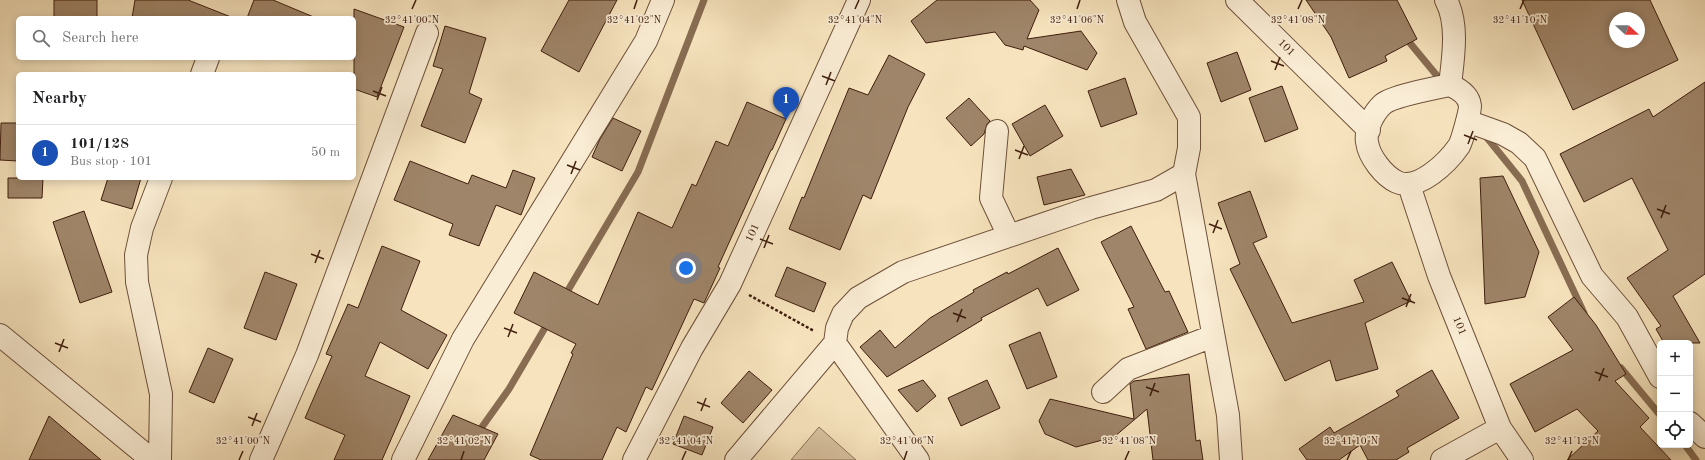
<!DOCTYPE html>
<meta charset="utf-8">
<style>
:root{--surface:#fff;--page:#f2f2f2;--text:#202124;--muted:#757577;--line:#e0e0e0;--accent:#8f2418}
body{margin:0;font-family:"Old Standard TT",serif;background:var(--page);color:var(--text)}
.controls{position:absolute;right:12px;bottom:12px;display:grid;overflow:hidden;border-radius:6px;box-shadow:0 2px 10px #0003}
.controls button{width:36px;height:36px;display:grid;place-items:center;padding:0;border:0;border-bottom:1px solid var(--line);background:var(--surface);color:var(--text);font:20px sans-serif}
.compass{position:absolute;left:1609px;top:12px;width:36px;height:36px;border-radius:50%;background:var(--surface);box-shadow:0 2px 10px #0003;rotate:111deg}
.you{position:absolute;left:686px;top:268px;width:14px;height:14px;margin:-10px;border:3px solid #fff;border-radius:50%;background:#1a73e8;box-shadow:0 0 0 6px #1a73e833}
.badge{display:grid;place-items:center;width:26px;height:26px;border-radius:50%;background:var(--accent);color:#fff;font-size:13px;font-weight:700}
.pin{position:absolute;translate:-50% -33px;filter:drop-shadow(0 1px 2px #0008)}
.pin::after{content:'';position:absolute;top:21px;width:14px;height:12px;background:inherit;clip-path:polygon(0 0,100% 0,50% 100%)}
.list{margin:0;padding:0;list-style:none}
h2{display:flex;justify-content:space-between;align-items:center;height:52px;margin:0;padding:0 16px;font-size:17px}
h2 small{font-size:13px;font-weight:400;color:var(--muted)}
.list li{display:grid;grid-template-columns:26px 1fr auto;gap:12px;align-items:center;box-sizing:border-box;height:56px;padding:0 16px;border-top:1px solid var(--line)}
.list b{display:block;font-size:15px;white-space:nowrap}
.list p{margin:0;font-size:13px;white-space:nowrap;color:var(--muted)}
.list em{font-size:13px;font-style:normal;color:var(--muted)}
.icon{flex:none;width:22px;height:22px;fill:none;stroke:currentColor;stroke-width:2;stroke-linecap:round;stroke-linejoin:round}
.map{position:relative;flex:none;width:1705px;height:460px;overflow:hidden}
.search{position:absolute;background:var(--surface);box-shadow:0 2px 10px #0003;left:16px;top:16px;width:340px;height:44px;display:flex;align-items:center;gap:10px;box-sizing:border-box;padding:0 14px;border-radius:6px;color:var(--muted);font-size:15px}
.panel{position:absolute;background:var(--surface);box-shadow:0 2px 10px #0003;left:16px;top:72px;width:340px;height:108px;border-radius:6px}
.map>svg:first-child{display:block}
</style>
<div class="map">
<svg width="1705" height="460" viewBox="0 0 1705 460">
<rect width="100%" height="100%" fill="#f7e4be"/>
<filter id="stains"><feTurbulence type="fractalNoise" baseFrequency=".005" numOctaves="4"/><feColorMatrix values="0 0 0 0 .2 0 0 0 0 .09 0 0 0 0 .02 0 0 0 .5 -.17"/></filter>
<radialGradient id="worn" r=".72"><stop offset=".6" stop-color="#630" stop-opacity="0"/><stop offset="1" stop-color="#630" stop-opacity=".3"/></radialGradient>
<path fill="#d8c2a0" stroke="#8c7056" d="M819 427 856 460H791Z"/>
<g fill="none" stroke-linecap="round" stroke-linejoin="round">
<path stroke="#886d53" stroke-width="7" d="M1405 37 1443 83
M1484 134 1522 181 1584 313
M564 297 638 172 704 0
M1621 368 1660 415
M477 434 509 389 549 321
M1685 445 1696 460"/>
</g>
<path fill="#9f8569" stroke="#3f1e0d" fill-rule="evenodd" d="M54 0H97V18H54Z
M135 0H188L231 17 132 18Z
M254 0H273L316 18H247Z
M569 0H617L579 72 541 51Z
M937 0H1030L1039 10 1027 39 1081 31 1097 53 1087 70 1024 46 1023 50 1005 45 995 32 926 43 911 21Z
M1306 0H1397L1417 39 1385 56 1387 61 1349 78 1331 37Z
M1522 0H1650L1678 60 1573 110ZM1615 18H1639V42H1615Z
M354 9 404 27 377 97 354 89Z
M445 26 486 38 469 93 482 99 465 143 421 126 443 69 433 66Z
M1237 52 1251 90 1221 102 1207 63Z
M889 55 925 74 908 107 871 199 863 195 840 250 789 229 802 197 804 198 849 88 868 95Z
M1125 78 1137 114 1101 127 1088 91Z
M1705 82V274L1673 296 1700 343H1664L1656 329 1661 326 1627 278 1668 250 1632 178 1584 202 1560 154 1649 109 1653 117Z
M1282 86 1298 129 1265 142 1249 98Z
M969 98 990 121 987 124 984 134 971 146 946 118Z
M747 102 786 119 772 150H771L718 267 720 268 704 303 694 299 652 390 646 387 626 432 617 427 602 460H541L530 455 573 354 571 353 576 344 514 313 534 272 598 305 638 212 672 228 692 184 696 186 716 141 728 146Z
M1045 105 1063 136 1030 156 1012 124Z
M613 118 641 131 622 171 592 157 600 139Z
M1 123H18V161L0 160Z
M410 161 468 184 472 175 506 188 513 170 535 178 521 215 496 205 479 246 449 235 453 224 394 200Z
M1071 169 1085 195 1044 205 1037 177Z
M1503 176 1539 252 1525 297 1485 304 1480 178Z
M8 178H43L42 198H8Z
M108 178H141L132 209 101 200Z
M1250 191 1267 237 1253 243 1292 323 1364 302 1354 280 1392 262 1411 301 1365 323 1378 369 1336 381 1330 360 1285 381 1230 269 1240 264 1218 203Z
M84 211 112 292 80 303 53 222Z
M1131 226 1165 292 1169 291 1188 332 1146 349 1128 309 1134 307 1101 242Z
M382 246 420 261 401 310 447 335 428 369 380 342 365 376 410 396 382 460H334L345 435 305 418 332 356 326 354 348 304 358 308Z
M1058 248 1079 290 1047 306 1038 288 981 318 982 320 887 377 860 347 880 330 895 348 930 318 974 292 973 290 1007 272 1008 274Z
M787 267 826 283 814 312 775 296Z
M265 272 297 284 276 340 244 328Z
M1574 297 1596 325 1626 374 1615 381 1649 418 1640 427 1671 460H1567L1598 431 1577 409 1535 432 1510 384 1573 350 1548 317Z
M1040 332 1057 377 1027 389 1009 345Z
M208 348 233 359 214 403 189 392Z
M1432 370 1459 418 1407 448 1409 452 1396 460H1368L1360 445 1339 460H1307L1299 449 1330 427 1334 433 1399 396 1396 391Z
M749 371 772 390 743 423 721 403Z
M1189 374 1196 441 1200 440 1203 460H1153L1147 409 1114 437 1076 447 1045 434 1039 421 1050 399 1134 419 1130 384 1134 381Z
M923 380 936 396 917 412 898 390Z
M987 380 1000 408 961 426 948 398Z
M453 415 498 434 484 460H428Z
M49 416 101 460H29Z
M684 416 713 427 702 455 673 444Z"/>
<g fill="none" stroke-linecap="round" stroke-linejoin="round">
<g stroke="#6d5039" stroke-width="24">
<path id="minor" d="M1237 0 1369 130
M1446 0C1459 24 1453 59 1450 85
M202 74 208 58
M1450 85C1459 89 1469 95 1470 106 1470 112 1462 141 1459 146 1448 162 1418 192 1397 182 1384 176 1369 157 1367 142 1365 129 1374 112 1383 104 1393 96 1436 88 1450 85Z
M1467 121 1503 134 1519 143 1535 158 1592 276 1627 317 1660 377
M997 131 991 198 1009 236
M1184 174 1228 415 1231 460
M1409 185 1439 276 1500 428 1522 460
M0 335 152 460
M835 343 918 460
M1103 392 1128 369 1213 336
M1690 423 1705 437
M160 460 161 394 137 282 136 255 142 228 161 178
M261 460 307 355 427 33
M403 460 463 339 646 41 663 0
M634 460 692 348 730 284 859 0
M736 460 835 343 837 328 843 314 858 298 903 272 1091 208 1156 190 1184 174 1189 148V117L1135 22 1128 0
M1442 460 1500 428"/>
</g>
<path stroke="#3f1e0d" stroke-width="2.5" stroke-dasharray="3 2" stroke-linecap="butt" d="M749 295 814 331"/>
<use href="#minor" stroke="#faedd5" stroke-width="22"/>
</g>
<path fill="none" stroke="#3f1e0d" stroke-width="1.5" d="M412 9 416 0M634 9 637 0M855 9 859 0M1077 9 1080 0M1298 9 1302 0M1520 9 1524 0M1271 61 1284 66M1275 70 1280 57M822 76 835 81M826 85 831 72M373 91 386 96M377 100 382 87M1464 135 1477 140M1468 144 1473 131M1015 150 1028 155M1019 159 1024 146M567 165 580 170M571 174 576 161M1657 209 1670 214M1661 218 1666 205M1209 224 1222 229M1213 233 1218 220M760 239 773 244M764 248 769 235M311 254 324 259M315 263 320 250M1402 298 1415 303M1406 307 1411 294M953 313 966 318M957 322 962 309M504 328 517 333M508 337 513 324M55 343 68 348M59 352 64 339M1595 372 1608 377M1599 381 1604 368M1146 387 1159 392M1150 396 1155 383M697 402 710 407M701 411 706 398M248 417 261 422M252 426 257 413M239 460 243 451M461 460 464 451M682 460 686 451M904 460 907 451M1125 460 1129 451M1347 460 1351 451M1568 460 1572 451"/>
<g text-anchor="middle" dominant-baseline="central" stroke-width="3.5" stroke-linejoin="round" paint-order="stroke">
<g font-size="11" fill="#3f1e0d" stroke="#faedd5">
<text transform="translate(1286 48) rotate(45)">101</text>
<text transform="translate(753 233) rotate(-65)">101</text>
<text transform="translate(1459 326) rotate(68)">101</text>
</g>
</g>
<g font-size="10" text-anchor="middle" fill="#3f1e0d" stroke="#faedd5" stroke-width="3.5" stroke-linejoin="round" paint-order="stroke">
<text x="1298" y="23">32°41'08"N</text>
<text x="1520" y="23">32°41'10"N</text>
<text x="412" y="23">32°41'00"N</text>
<text x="634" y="23">32°41'02"N</text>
<text x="855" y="23">32°41'04"N</text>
<text x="1077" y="23">32°41'06"N</text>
<text x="243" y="444">32°41'00"N</text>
<text x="464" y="444">32°41'02"N</text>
<text x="686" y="444">32°41'04"N</text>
<text x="907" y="444">32°41'06"N</text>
<text x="1129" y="444">32°41'08"N</text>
<text x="1351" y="444">32°41'10"N</text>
<text x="1572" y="444">32°41'12"N</text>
</g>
<rect width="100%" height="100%" filter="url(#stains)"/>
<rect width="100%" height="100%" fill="url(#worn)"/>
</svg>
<div class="controls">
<button>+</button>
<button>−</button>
<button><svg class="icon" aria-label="locate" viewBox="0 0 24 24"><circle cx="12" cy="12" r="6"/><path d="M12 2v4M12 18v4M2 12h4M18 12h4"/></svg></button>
</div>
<svg class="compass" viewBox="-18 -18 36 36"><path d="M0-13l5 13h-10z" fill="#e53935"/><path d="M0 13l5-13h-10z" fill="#757577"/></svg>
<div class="you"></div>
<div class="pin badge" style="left:786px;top:120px;background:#1a4fb4">1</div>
<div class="search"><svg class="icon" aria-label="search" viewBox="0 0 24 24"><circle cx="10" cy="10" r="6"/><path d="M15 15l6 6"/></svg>Search here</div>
<section class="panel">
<h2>Nearby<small></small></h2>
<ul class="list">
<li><span class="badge" style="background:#1a4fb4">1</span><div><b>101/128</b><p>Bus stop · 101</p></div><em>50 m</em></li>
</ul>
</section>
</div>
